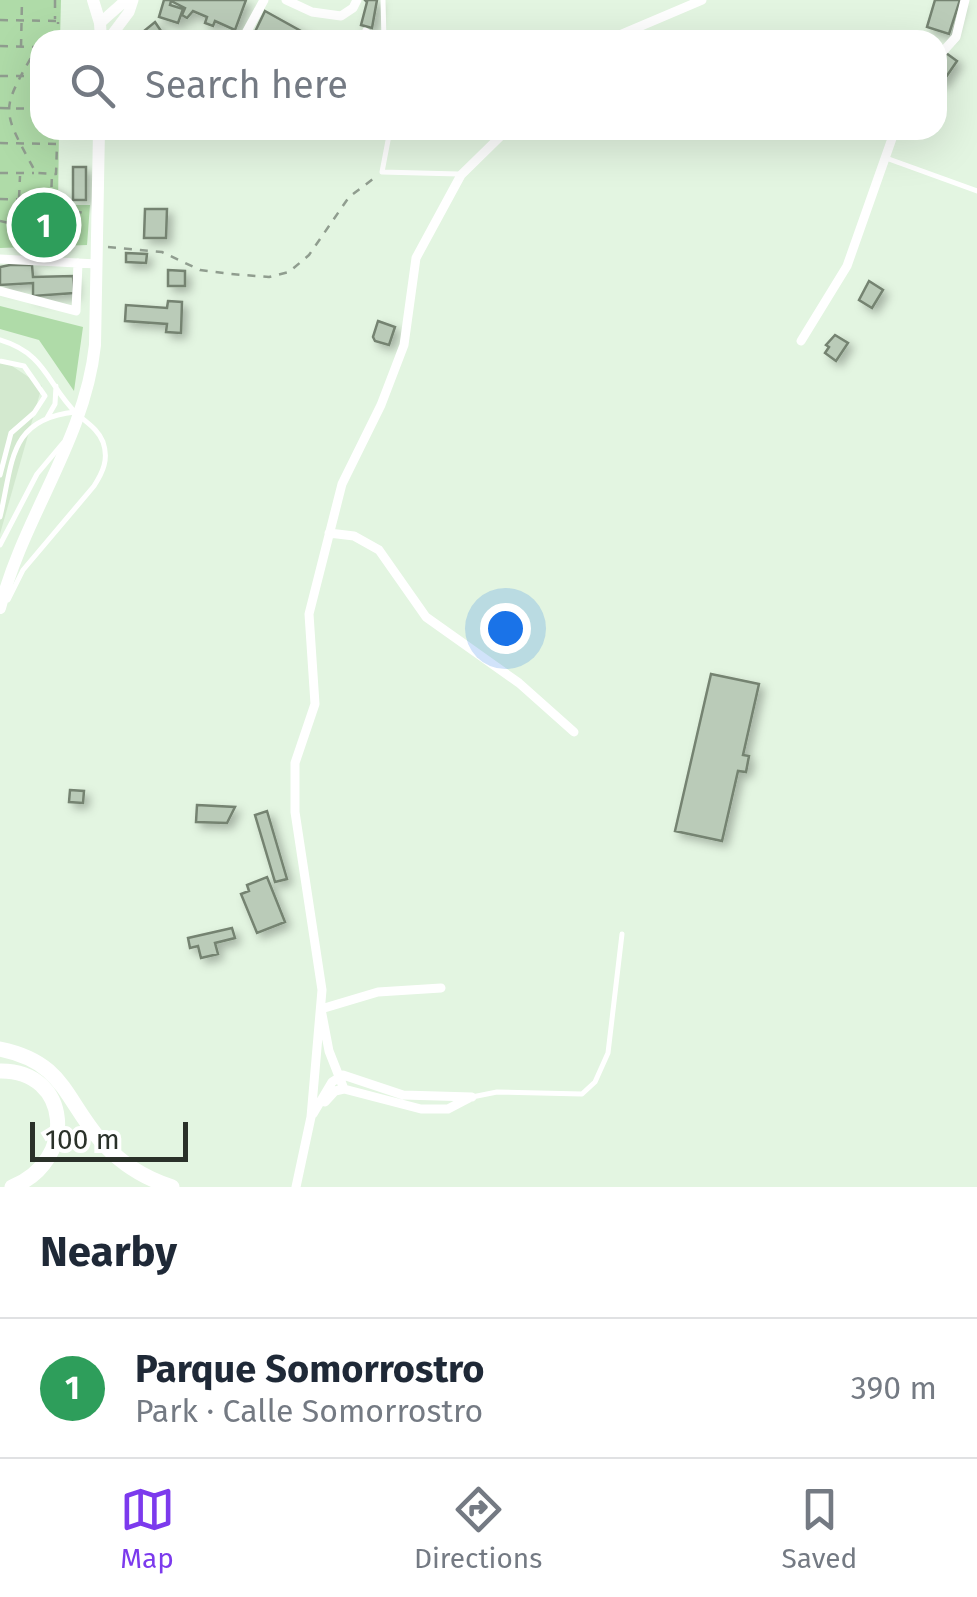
<!DOCTYPE html>
<meta charset="utf-8">
<style>
:root{--surface:#fff;--page:#f6f6f7;--text:#1f2937;--muted:#747a83;--line:#e0e1e3;--accent:#7c3aed}
body{margin:0;font-family:"Fira Sans",sans-serif;background:var(--page);color:var(--text)}
.scale{position:absolute;left:30px;bottom:25px;width:158px;box-sizing:border-box;padding-left:10px;border:5px solid #2a3129;border-top:0;font-size:28px;line-height:35px;white-space:nowrap;color:#2a3129;-webkit-text-stroke:8px #fff;paint-order:stroke}
.you{position:absolute;left:505px;top:628px;width:35px;height:35px;margin:-25px;border:8px solid #fff;border-radius:50%;background:#1a73e8;box-shadow:0 0 0 15px #1a73e833}
.badge{display:grid;place-items:center;width:65px;height:65px;border-radius:50%;background:var(--accent);color:#fff;font-size:32px;font-weight:700}
.pin{position:absolute;translate:-50% -50%;border:5px solid #fff;box-shadow:0 2px 10px #0006}
.list{margin:0;padding:0;list-style:none}
h2{display:flex;justify-content:space-between;align-items:center;height:130px;margin:0;padding:0 40px;font-size:42px}
h2 small{font-size:32px;font-weight:400;color:var(--muted)}
.list li{display:grid;grid-template-columns:65px 1fr auto;gap:30px;align-items:center;box-sizing:border-box;height:140px;padding:0 40px;border-top:2px solid var(--line)}
.list b{display:block;font-size:38px;white-space:nowrap}
.list p{margin:0;font-size:32px;white-space:nowrap;color:var(--muted)}
.list em{font-size:32px;font-style:normal;color:var(--muted)}
.icon{flex:none;width:55px;height:55px;fill:none;stroke:currentColor;stroke-width:2;stroke-linecap:round;stroke-linejoin:round}
.map{position:relative;flex:none;width:977px;height:1187px;overflow:hidden}
.search{position:absolute;background:var(--surface);box-shadow:0 10px 40px #0002;left:30px;right:30px;top:30px;height:110px;display:flex;align-items:center;gap:25px;box-sizing:border-box;padding:0 35px;border-radius:30px;color:var(--muted);font-size:38px}
.sheet{height:270px;background:var(--surface)}
nav{display:flex;justify-content:space-around;align-items:center;box-sizing:border-box;height:140px;border-top:2px solid var(--line);background:var(--surface);font-size:28px;color:var(--muted)}
nav a{display:grid;justify-items:center;gap:5px}
nav .on{color:var(--accent)}
.map>svg:first-child{display:block}
</style>
<div class="map">
<svg width="977" height="1187" viewBox="0 0 977 1187">
<defs>
<filter id="shadow"><feDropShadow dx="5" dy="5" stdDeviation="5" flood-color="#0004"/></filter>
</defs>
<rect width="100%" height="100%" fill="#e3f5e1"/>
<path fill="#d3e9cf" d="M0 358 42 386 0 534Z"/>
<path fill="#afdba8" d="M0 0H61L60 40H40V130H59L58 205H90L87 245 0 248Z
M0 306 83 327 74 391 39 340 0 329Z"/>
<path fill="#bacbb8" stroke="#748371" stroke-width="2.5" filter="url(#shadow)" d="M164 0H246L235 30 215 21 213 26 205 23 207 17 193 11 187 18 182 15 185 8 171 1 170 5 183 9 178 23 159 17Z
M365 0H377L372 28 361 25 367 2Z
M935 0H960L949 34 927 27Z
M265 11 308 35 307 40 252 38Z
M155 22 163 34 155 40H133Z
M946 53 957 61 942 83 937 79V64Z
M73 167H86V200H73Z
M145 209H167L166 238H144Z
M126 253 147 254 146 263 126 262Z
M10 265H32L33 277 73 276 74 293 33 296V283L0 285V267Z
M168 270 185 271V286H168Z
M869 281 883 290 872 308 859 300Z
M168 301 182 302 181 333 166 332 167 324 125 321 126 305 167 308Z
M378 321 395 327 389 345 375 341 373 337Z
M835 335 848 343 836 361 825 353 829 347 826 345Z
M711 674 759 684 743 755 749 756 746 772 738 771 722 841 675 831Z
M70 790 84 791 83 803 69 802Z
M197 805 235 807 227 823 196 822Z
M267 811 287 879 275 882 255 815Z
M267 877 285 922 257 933 241 894 249 891 247 885Z
M232 928 235 938 215 943 218 954 201 958 198 946 190 948 188 938Z"/>
<g fill="none" stroke-linecap="round" stroke-linejoin="round">
<path stroke="#909d8f" stroke-width="2.5" stroke-dasharray="8 8" stroke-linecap="butt" d="M55 0V19
M0 20 60 21
M58 40V22
M0 46 35 47
M21 47 22 0
M40 47H37C0 113 0 106 36 173L56 174 57 144
M0 76H40
M0 108 40 109
M0 143 57 144V130
M0 173H34
M19 198 20 176
M0 199 51 200 52 174
M0 221 28 227 55 209 86 213
M108 247 162 252 200 270 231 274 269 277 289 272 309 255 349 197 377 176"/>
<path stroke="#fff" stroke-width="5" d="M383 0 384 39
M365 30 384 40
M390 130 382 172 458 174
M886 158 977 191
M0 340C47 354 47 385 77 414 87 423 98 429 103 442 109 459 103 472 94 486L23 570 8 600
M0 361 24 366 45 396 34 413 11 433 0 475
M47 418 55 404 56 386
M0 517C13 463 8 419 75 412
M0 545 37 474 63 443
M472 1097 497 1092 582 1094 595 1082 608 1053 622 934"/>
<path stroke="#fff" stroke-width="9" d="M286 0 312 12 341 16 353 8 357 0
M251 40 246 33 264 0
M608 40 702 0
M937 58 956 37 965 0
M0 259 97 264
M0 291 76 311 78 263
M801 341 847 266 895 130
M329 533 354 536 379 550 426 617 519 683 574 732
M344 1089 329 1051 321 1009 378 992 441 988
M325 1102 335 1091 344 1089 421 1109H448L469 1098
M313 1114 332 1082 343 1075 403 1095 472 1097
M296 1187 311 1117 322 990 295 812V763L315 704 309 614 342 484 381 405 404 345 416 258 461 175 507 130"/>
<path stroke="#fff" stroke-width="11" d="M100 23 126 0
M108 40 129 12 133 0"/>
<path stroke="#fff" stroke-width="12" d="M93 0 100 23 101 40
M0 608C23 517 85 440 95 345L99 130"/>
<path stroke="#fff" stroke-width="15" d="M0 1049C64 1062 64 1098 101 1141 121 1164 144 1178 172 1187
M0 1071C71 1070 78 1161 12 1187"/>
</g>
</svg>
<div class="scale">100 m</div>
<div class="you"></div>
<div class="pin badge" style="left:44px;top:225px;background:#2e9e5b">1</div>
<div class="search"><svg class="icon" aria-label="search" viewBox="0 0 24 24"><circle cx="10" cy="10" r="6"/><path d="M15 15l6 6"/></svg>Search here</div>
</div>
<section class="sheet">
<h2>Nearby<small></small></h2>
<ul class="list">
<li><span class="badge" style="background:#2e9e5b">1</span><div><b>Parque Somorrostro</b><p>Park · Calle Somorrostro</p></div><em>390 m</em></li>
</ul>
</section>
<nav>
<a class="on"><svg class="icon" aria-label="map" viewBox="0 0 24 24"><path d="M3 6l6-2 6 2 6-2v14l-6 2-6-2-6 2zM9 4v14M15 6v14"/></svg>Map</a>
<a><svg class="icon" aria-label="directions" viewBox="0 0 24 24"><path d="M12 3l9 9-9 9-9-9zM9 14v-3h6M13 9l2 2-2 2"/></svg>Directions</a>
<a><svg class="icon" aria-label="saved" viewBox="0 0 24 24"><path d="M7 4h10v16l-5-4-5 4z"/></svg>Saved</a>
</nav>
